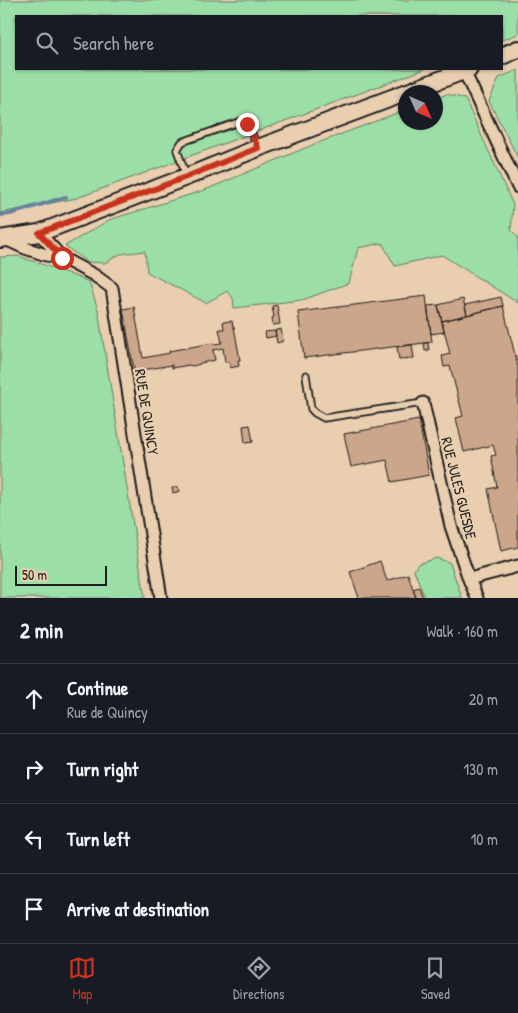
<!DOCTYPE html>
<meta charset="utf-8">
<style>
:root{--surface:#171b24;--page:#20242c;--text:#f1f3f6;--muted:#9ea1a6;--line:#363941;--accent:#c8321e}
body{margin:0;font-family:"Patrick Hand",sans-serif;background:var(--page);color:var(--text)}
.compass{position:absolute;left:398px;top:85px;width:45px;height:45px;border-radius:50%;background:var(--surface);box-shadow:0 1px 4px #0004;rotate:135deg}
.scale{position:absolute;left:15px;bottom:12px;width:92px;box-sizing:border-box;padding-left:5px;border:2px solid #1c1c1c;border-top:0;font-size:14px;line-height:18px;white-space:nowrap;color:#1c1c1c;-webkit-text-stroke:4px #e9ceb0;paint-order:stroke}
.stop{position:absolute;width:15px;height:15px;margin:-11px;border:4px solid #c8321e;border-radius:50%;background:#fff}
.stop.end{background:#c8321e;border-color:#fff;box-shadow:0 1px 5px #0008}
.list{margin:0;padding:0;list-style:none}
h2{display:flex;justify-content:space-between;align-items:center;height:65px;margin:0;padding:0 20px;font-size:21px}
h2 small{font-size:16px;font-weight:400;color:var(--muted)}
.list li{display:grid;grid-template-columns:32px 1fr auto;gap:15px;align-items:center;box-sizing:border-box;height:70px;padding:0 20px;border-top:1px solid var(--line)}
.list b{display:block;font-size:19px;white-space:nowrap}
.list p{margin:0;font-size:16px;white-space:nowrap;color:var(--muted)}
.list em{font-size:16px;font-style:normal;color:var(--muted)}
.icon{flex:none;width:28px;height:28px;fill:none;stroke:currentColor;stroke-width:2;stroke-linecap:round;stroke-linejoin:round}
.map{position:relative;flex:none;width:518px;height:598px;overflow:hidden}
.search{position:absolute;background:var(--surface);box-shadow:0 1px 4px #0004;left:15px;right:15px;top:15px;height:55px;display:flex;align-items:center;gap:12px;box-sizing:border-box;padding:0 18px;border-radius:0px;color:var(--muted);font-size:19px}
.sheet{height:345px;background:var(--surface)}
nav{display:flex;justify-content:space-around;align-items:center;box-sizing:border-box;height:70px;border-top:1px solid var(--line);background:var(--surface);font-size:14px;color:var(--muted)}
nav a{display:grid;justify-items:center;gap:2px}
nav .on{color:var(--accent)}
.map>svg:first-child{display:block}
</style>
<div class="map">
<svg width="518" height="598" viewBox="0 0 518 598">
<rect width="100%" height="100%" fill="#e9ceb0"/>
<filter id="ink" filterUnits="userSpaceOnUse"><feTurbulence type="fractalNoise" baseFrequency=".02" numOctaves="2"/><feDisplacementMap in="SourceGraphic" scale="10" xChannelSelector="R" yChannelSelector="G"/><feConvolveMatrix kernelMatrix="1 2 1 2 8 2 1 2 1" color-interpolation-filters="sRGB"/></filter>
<g filter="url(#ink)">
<path fill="#9cdea8" stroke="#5c7d62" d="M0 0H518V34L502 40V16H16V69H425L77 198 0 213Z
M518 70V158L489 101 499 78Z
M447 94 465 99 513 205 511 230 518 237V303L442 255 395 266 382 243 358 248 349 283 302 300 234 308 233 298 227 291 206 303 147 272 145 251 120 254 105 263 87 262 65 246 109 220 205 190 310 146 405 110 406 122H436V98Z
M18 256 67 273 89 282 98 310 145 598H0V257Z
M437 558 450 563 462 598H425L414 570 418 564Z"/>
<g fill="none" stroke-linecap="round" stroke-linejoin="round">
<path stroke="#66839d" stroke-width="4" d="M0 215 10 214 66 197"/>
</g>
<path fill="#cca68b" stroke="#1c1c1c" d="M426 296 432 342 304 358 298 312Z
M501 297 503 306 467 315 465 305Z
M463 299 467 315 442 321 438 305Z
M277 305 280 324 273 325 272 318 274 317 272 306Z
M438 305 444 332 431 334 427 306Z
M503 306 518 367V547L501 551 488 489 497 487 491 456 496 455 493 445 464 452 456 418 463 416 450 366 444 367 442 356 450 354 442 321Z
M134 307 143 358 170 353 169 351 213 343V344L222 343 219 329H224L223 322 232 321 233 327H234L240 360H238L239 366 230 368 229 362H225L223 348 213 350 215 360 200 363V364L193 366 189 365 172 368V365L142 370 144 380 136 381 123 309Z
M281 329 283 341 277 343 275 331Z
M275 331 276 336 266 338 265 332Z
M424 343H428L429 350 425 351Z
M412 345 414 358 399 359 397 347Z
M419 420 429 475 392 482 387 460 351 467 344 434Z
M250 425 253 442 245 443 243 426Z
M178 487 180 491 173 493 172 488Z
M380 561 387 581 408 574 416 598H359L350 572Z
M419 587 423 598H416L413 589Z"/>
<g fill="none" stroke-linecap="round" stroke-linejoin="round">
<g stroke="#1c1c1c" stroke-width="9">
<path id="lane" d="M186 175 177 150 182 142 244 120 250 129 257 146
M306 375 311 409 315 413 324 418 423 403"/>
</g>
<g stroke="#1c1c1c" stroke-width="15">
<path id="street" d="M464 71 518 187
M39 233 62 258
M5 239 25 248 46 255 62 258 94 275 112 288 161 598
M423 403 451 526 469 579
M477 598 469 579 518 566"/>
</g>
<g stroke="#1c1c1c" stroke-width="20">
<path id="secondary" d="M502 56 518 49
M0 239 39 233 186 177 258 148 469 69"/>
</g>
<use href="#lane" stroke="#e9ceb0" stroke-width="5.5"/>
<use href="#street" stroke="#e9ceb0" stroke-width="11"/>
<use href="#secondary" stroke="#e9ceb0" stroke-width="16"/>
</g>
</g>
<g fill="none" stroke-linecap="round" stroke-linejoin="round" filter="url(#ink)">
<path stroke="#c8321e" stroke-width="6" d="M62 258 39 233 186 177 258 148 250 129 247 124"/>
</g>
<g text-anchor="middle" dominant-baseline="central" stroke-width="4.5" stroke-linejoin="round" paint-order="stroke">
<g font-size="15" fill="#1c1c1c" stroke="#e9ceb0">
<text transform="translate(147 412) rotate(81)">RUE DE QUINCY</text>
<text transform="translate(459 488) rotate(76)">RUE JULES GUESDE</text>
</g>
</g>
</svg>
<svg class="compass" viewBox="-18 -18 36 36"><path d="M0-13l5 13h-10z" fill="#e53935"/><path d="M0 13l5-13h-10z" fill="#9ea1a6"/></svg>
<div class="scale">50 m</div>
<div class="stop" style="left:62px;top:258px"></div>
<div class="stop end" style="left:247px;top:124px"></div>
<div class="search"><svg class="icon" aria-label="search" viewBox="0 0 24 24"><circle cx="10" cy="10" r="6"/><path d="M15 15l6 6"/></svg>Search here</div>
</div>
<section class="sheet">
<h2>2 min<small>Walk · 160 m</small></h2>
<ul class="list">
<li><svg class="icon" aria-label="ahead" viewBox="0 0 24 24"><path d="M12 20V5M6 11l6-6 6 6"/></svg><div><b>Continue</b><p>Rue de Quincy</p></div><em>20 m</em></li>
<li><svg class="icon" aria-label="right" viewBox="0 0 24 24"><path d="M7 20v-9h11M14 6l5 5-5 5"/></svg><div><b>Turn right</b></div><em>130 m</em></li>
<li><svg class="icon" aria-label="left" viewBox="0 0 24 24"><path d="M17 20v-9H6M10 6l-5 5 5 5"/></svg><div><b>Turn left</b></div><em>10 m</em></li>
<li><svg class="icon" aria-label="arrive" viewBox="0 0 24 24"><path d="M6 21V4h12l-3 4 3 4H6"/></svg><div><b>Arrive at destination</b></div></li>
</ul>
</section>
<nav>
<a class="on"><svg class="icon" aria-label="map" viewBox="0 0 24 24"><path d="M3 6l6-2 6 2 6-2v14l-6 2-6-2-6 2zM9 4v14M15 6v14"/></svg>Map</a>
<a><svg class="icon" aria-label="directions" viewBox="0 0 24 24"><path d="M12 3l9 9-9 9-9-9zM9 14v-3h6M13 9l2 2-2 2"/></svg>Directions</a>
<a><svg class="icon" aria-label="saved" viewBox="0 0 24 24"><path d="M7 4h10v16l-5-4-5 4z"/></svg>Saved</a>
</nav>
